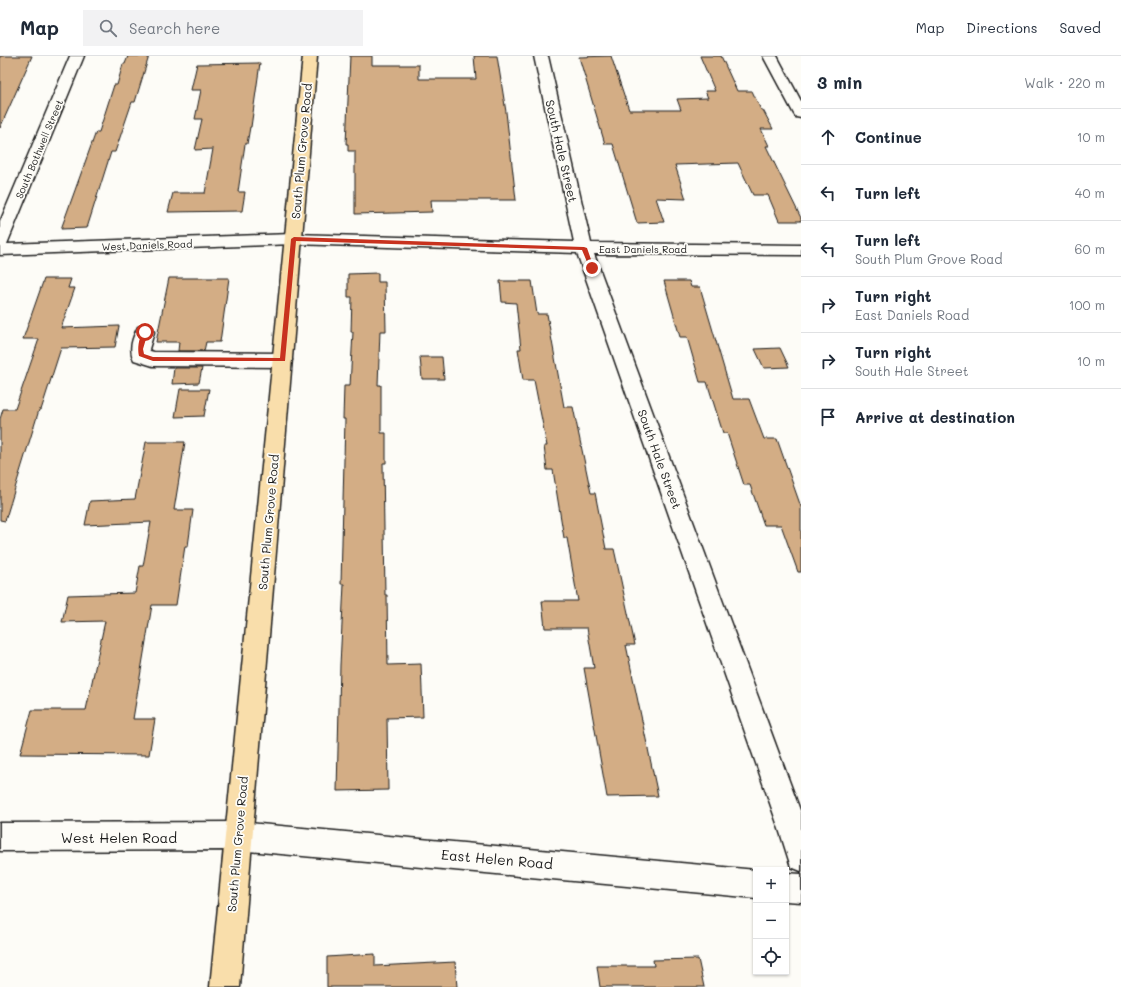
<!DOCTYPE html>
<meta charset="utf-8">
<style>
:root{--surface:#fff;--page:#f2f2f3;--text:#1f2937;--muted:#747a83;--line:#e0e1e3}
body{margin:0;font-family:Mali,sans-serif;background:var(--page);color:var(--text)}
.controls{position:absolute;right:12px;bottom:12px;display:grid;overflow:hidden;border-radius:0px;box-shadow:0 1px 3px #0004}
.controls button{width:36px;height:36px;display:grid;place-items:center;padding:0;border:0;border-bottom:1px solid var(--line);background:var(--surface);color:var(--text);font:20px sans-serif}
.stop{position:absolute;width:12px;height:12px;margin:-9px;border:3px solid #c8321e;border-radius:50%;background:#fff}
.stop.end{background:#c8321e;border-color:#fff;box-shadow:0 1px 4px #0008}
.list{margin:0;padding:0;list-style:none}
h2{display:flex;justify-content:space-between;align-items:center;height:52px;margin:0;padding:0 16px;font-size:17px}
h2 small{font-size:13px;font-weight:400;color:var(--muted)}
.list li{display:grid;grid-template-columns:26px 1fr auto;gap:12px;align-items:center;box-sizing:border-box;height:56px;padding:0 16px;border-top:1px solid var(--line)}
.list b{display:block;font-size:15px;white-space:nowrap}
.list p{margin:0;font-size:13px;white-space:nowrap;color:var(--muted)}
.list em{font-size:13px;font-style:normal;color:var(--muted)}
.icon{flex:none;width:22px;height:22px;fill:none;stroke:currentColor;stroke-width:2;stroke-linecap:round;stroke-linejoin:round}
.map{position:relative;flex:none;width:801px;height:931px;overflow:hidden}
header{display:flex;align-items:center;gap:24px;box-sizing:border-box;height:56px;padding:0 20px;background:var(--surface);border-bottom:1px solid var(--line)}
header strong{font-size:19px}
nav{display:flex;gap:22px;margin-inline-start:auto;font-size:14px}
.search{width:280px;height:36px;background:var(--page);display:flex;align-items:center;gap:10px;box-sizing:border-box;padding:0 14px;border-radius:0px;color:var(--muted);font-size:15px}
main{display:flex}
aside{flex:1;background:var(--surface)}
.map>svg:first-child{display:block}
</style>
<header>
<strong>Map</strong>
<div class="search"><svg class="icon" aria-label="search" viewBox="0 0 24 24"><circle cx="10" cy="10" r="6"/><path d="M15 15l6 6"/></svg>Search here</div>
<nav><a>Map</a><a>Directions</a><a>Saved</a></nav>
</header>
<main>
<div class="map">
<svg width="801" height="931" viewBox="0 0 801 931">
<rect width="100%" height="100%" fill="#fdfcf7"/>
<filter id="ink" filterUnits="userSpaceOnUse"><feTurbulence type="fractalNoise" baseFrequency=".025" numOctaves="2"/><feDisplacementMap in="SourceGraphic" scale="8" xChannelSelector="R" yChannelSelector="G"/><feConvolveMatrix kernelMatrix="1 2 1 2 8 2 1 2 1" color-interpolation-filters="sRGB"/></filter>
<g filter="url(#ink)">
<path fill="#d3ad85" stroke="#1c1c1c" d="M0 0H32L0 72Z
M128 0H149L135 46H132L115 96H111L87 172 61 173 96 76H99L114 29H117L123 8H125Z
M350 0H372V9H419V23H476L474 0H497L506 56 516 144H431L432 156 355 158V95H348V88H346Z
M611 0 629 54H681L677 43 708 42 705 35H715L700 0H721L737 35H752L761 54H763L773 73H761L769 90H766L801 162V165H779L768 139H753L738 107 675 109 686 143 656 142 664 166 637 167 613 88H605L579 1Z
M260 7 251 71H250L247 88H245L238 136H245L242 155 168 156 173 137H205L213 93 195 94 202 63H195L201 34H191L197 8Z
M378 217V226H385L386 275H380L378 329H381V377H386V407H383L385 539H387L388 609 421 608 423 661 387 662 388 734 337 735 340 609 344 528H341L345 363H343L344 330H350L353 276H351L352 241H348V218Z
M169 222H229L220 286H206L204 295H178L179 286H156Z
M44 223H71L68 232H75L61 272 119 270 115 291 61 292 41 354H39L5 465 0 464V363L3 353H15L39 283H23Z
M500 225H532L537 258H547L564 351H573L591 437H595L606 493H614L635 589H626L658 740 607 741 584 612H594L587 572H545L542 545H578L567 482H564L553 414H547L544 390H547L534 324H523L518 293H521L516 247 502 246Z
M664 225H689L691 231H700L733 343H749L764 383H777L801 451V516H798L781 469H764L750 429H744L727 377H723L707 326H700L687 281H680Z
M780 292 789 311 764 312 755 293Z
M420 301H442L444 323H422Z
M174 312H202L199 327 172 328Z
M180 333H209L204 360 175 361Z
M146 386H185L174 454H193L188 490H185L176 549H152L133 663H155L149 699 20 698 32 654H86L105 565 62 566 68 539 135 537 140 510H143L151 466 85 469 90 445 135 443Z
M375 898V910L455 906 457 931H327V901Z
M698 903 704 931H600L597 910H654L653 904Z"/>
<g fill="none" stroke-linecap="round" stroke-linejoin="round">
<g stroke="#1c1c1c" stroke-width="3">
<path id="minor" d="M70 0H84L7 188 293 178 574 186 534 0H548L591 187 801 189V199L594 198 801 757V815L791 811 779 773 577 197 293 188 0 199V166Z
M763 0H777L801 45V62L796 61 794 58Z
M145 270 152 271 154 276 149 293 150 295 154 296 283 297 290 299 292 304 290 309 283 311 153 310 134 304C128 293 133 281 138 271Z
M238 766 756 814V842L238 794 0 795V767Z
M786 817 801 818V846L786 845Z"/>
</g>
<g stroke="#1c1c1c" stroke-width="3">
<path id="major" d="M303 0H317L240 931H210Z"/>
</g>
<use href="#minor" fill="#fdfcf7" fill-rule="evenodd"/>
<use href="#major" fill="#f9deab" fill-rule="evenodd"/>
</g>
</g>
<path fill="#c8321e" d="M294 181 584 191 587 192 594 212 590 213 582 194 296 185 285 305H153L139 300C137 293 139 278 145 274L148 276 143 293 144 298 153 301 280 302 291 183Z"/>
<g text-anchor="middle" dominant-baseline="central" stroke-width="3.5" stroke-linejoin="round" paint-order="stroke">
<g font-size="10" fill="#1c1c1c" stroke="#fdfcf7">
<text transform="translate(39 93) rotate(-67)">South Bothwell Street</text>
<text transform="translate(147 189) rotate(-2)">West Daniels Road</text>
<text x="643" y="193">East Daniels Road</text>
</g>
<g font-size="12" fill="#1c1c1c" stroke="#fdfcf7">
<text transform="translate(301 95) rotate(-85)">South Plum Grove Road</text>
<text transform="translate(562 95) rotate(77)">South Hale Street</text>
<text transform="translate(660 403) rotate(70)">South Hale Street</text>
<text transform="translate(268 466) rotate(-85)">South Plum Grove Road</text>
<text transform="translate(237 788) rotate(-85)">South Plum Grove Road</text>
</g>
<g font-size="14" fill="#1c1c1c" stroke="#fdfcf7">
<text x="119" y="781">West Helen Road</text>
<text transform="translate(497 803) rotate(5)">East Helen Road</text>
</g>
</g>
</svg>
<div class="controls">
<button>+</button>
<button>−</button>
<button><svg class="icon" aria-label="locate" viewBox="0 0 24 24"><circle cx="12" cy="12" r="6"/><path d="M12 2v4M12 18v4M2 12h4M18 12h4"/></svg></button>
</div>
<div class="stop" style="left:145px;top:276px"></div>
<div class="stop end" style="left:592px;top:212px"></div>
</div>
<aside>
<h2>3 min<small>Walk · 220 m</small></h2>
<ul class="list">
<li><svg class="icon" aria-label="ahead" viewBox="0 0 24 24"><path d="M12 20V5M6 11l6-6 6 6"/></svg><div><b>Continue</b></div><em>10 m</em></li>
<li><svg class="icon" aria-label="left" viewBox="0 0 24 24"><path d="M17 20v-9H6M10 6l-5 5 5 5"/></svg><div><b>Turn left</b></div><em>40 m</em></li>
<li><svg class="icon" aria-label="left" viewBox="0 0 24 24"><path d="M17 20v-9H6M10 6l-5 5 5 5"/></svg><div><b>Turn left</b><p>South Plum Grove Road</p></div><em>60 m</em></li>
<li><svg class="icon" aria-label="right" viewBox="0 0 24 24"><path d="M7 20v-9h11M14 6l5 5-5 5"/></svg><div><b>Turn right</b><p>East Daniels Road</p></div><em>100 m</em></li>
<li><svg class="icon" aria-label="right" viewBox="0 0 24 24"><path d="M7 20v-9h11M14 6l5 5-5 5"/></svg><div><b>Turn right</b><p>South Hale Street</p></div><em>10 m</em></li>
<li><svg class="icon" aria-label="arrive" viewBox="0 0 24 24"><path d="M6 21V4h12l-3 4 3 4H6"/></svg><div><b>Arrive at destination</b></div></li>
</ul>
</aside>
</main>
